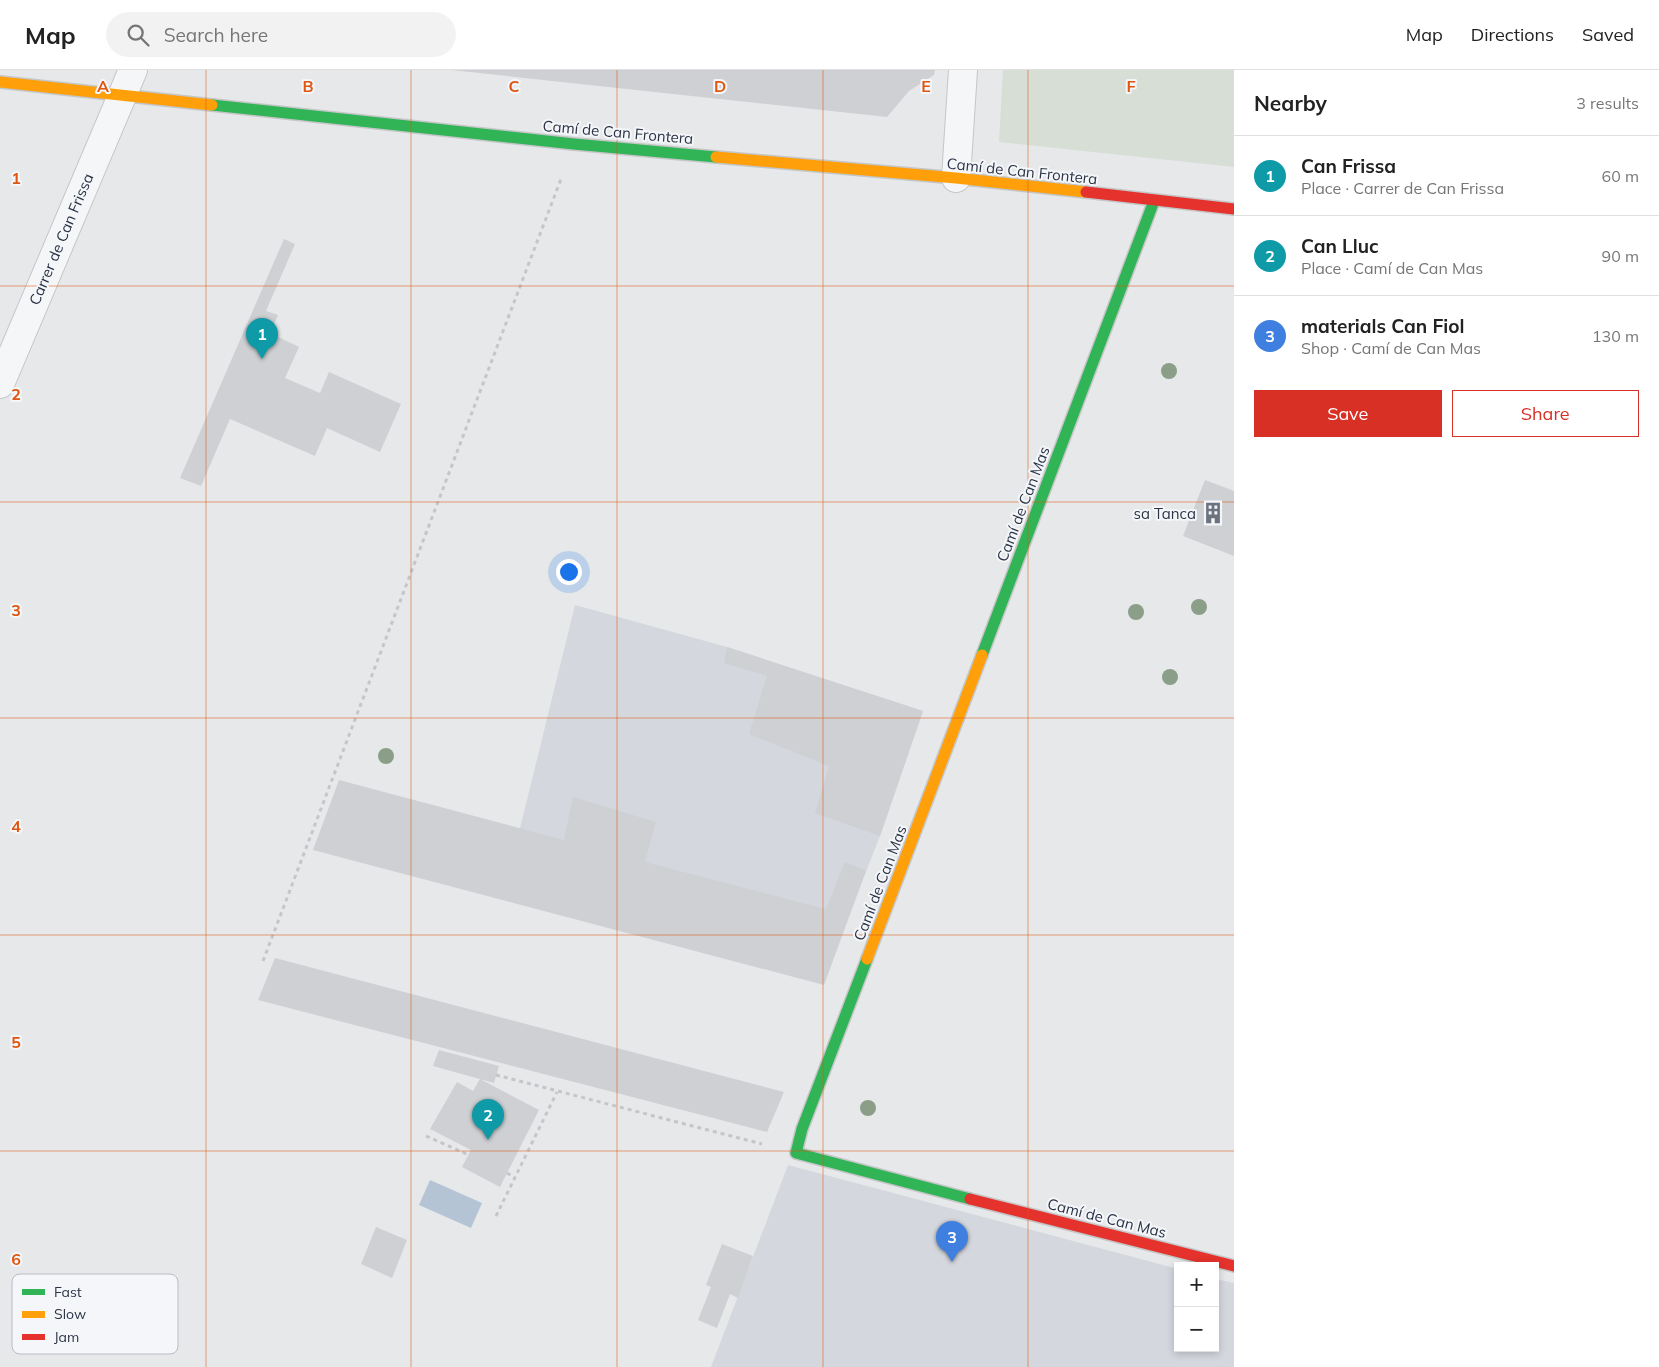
<!DOCTYPE html>
<meta charset="utf-8">
<style>
:root{--surface:#fff;--page:#f2f2f2;--text:#222;--muted:#767676;--line:#e0e0e0;--accent:#d93025}
body{margin:0;font-family:Mulish,sans-serif;background:var(--page);color:var(--text)}
.controls{position:absolute;right:15px;bottom:15px;display:grid;overflow:hidden;border-radius:0px;box-shadow:0 2px 8px #0003}
.controls button{width:45px;height:45px;display:grid;place-items:center;padding:0;border:0;border-bottom:1px solid var(--line);background:var(--surface);color:var(--text);font:25px sans-serif}
.you{position:absolute;left:568px;top:501px;width:18px;height:18px;margin:-12px;border:4px solid #fff;border-radius:50%;background:#1a73e8;box-shadow:0 0 0 8px #1a73e833}
.badge{display:grid;place-items:center;width:32px;height:32px;border-radius:50%;background:var(--accent);color:#fff;font-size:16px;font-weight:700}
.pin{position:absolute;translate:-50% -41px;filter:drop-shadow(0 1px 2px #0008)}
.pin::after{content:'';position:absolute;top:26px;width:18px;height:15px;background:inherit;clip-path:polygon(0 0,100% 0,50% 100%)}
.list{margin:0;padding:0;list-style:none}
h2{display:flex;justify-content:space-between;align-items:center;height:65px;margin:0;padding:0 20px;font-size:21px}
h2 small{font-size:16px;font-weight:400;color:var(--muted)}
.list li{display:grid;grid-template-columns:32px 1fr auto;gap:15px;align-items:center;box-sizing:border-box;height:80px;padding:0 20px;border-top:1px solid var(--line)}
.list b{display:block;font-size:19px;white-space:nowrap}
.list p{margin:0;font-size:16px;white-space:nowrap;color:var(--muted)}
.list em{font-size:16px;font-style:normal;color:var(--muted)}
.actions{display:flex;gap:10px;padding:15px 20px}
.actions a{flex:1;padding:11px 0;border:1px solid var(--accent);border-radius:0px;text-align:center;font-size:18px;color:var(--accent)}
.actions .main{background:var(--accent);color:#fff}
.icon{flex:none;width:28px;height:28px;fill:none;stroke:currentColor;stroke-width:2;stroke-linecap:round;stroke-linejoin:round}
.map{position:relative;flex:none;width:1234px;height:1297px;overflow:hidden}
header{display:flex;align-items:center;gap:30px;box-sizing:border-box;height:70px;padding:0 25px;background:var(--surface);border-bottom:1px solid var(--line)}
header strong{font-size:24px}
nav{display:flex;gap:28px;margin-inline-start:auto;font-size:18px}
.search{width:350px;height:45px;background:var(--page);display:flex;align-items:center;gap:12px;box-sizing:border-box;padding:0 18px;border-radius:28px;color:var(--muted);font-size:19px}
main{display:flex}
aside{flex:1;background:var(--surface)}
.map>svg:first-child{display:block}
</style>
<header>
<strong>Map</strong>
<div class="search"><svg class="icon" aria-label="search" viewBox="0 0 24 24"><circle cx="10" cy="10" r="6"/><path d="M15 15l6 6"/></svg>Search here</div>
<nav><a>Map</a><a>Directions</a><a>Saved</a></nav>
</header>
<main>
<div class="map">
<svg width="1234" height="1297" viewBox="0 0 1234 1297">
<rect width="100%" height="100%" fill="#e6e8ea"/>
<path fill="#d4d7dd" d="M575 535 727 577 923 641 880 766 835 880 509 803Z
M788 1095 1178 1199V1278H1215V1209L1234 1213V1297H711Z"/>
<path fill="#d6ded6" d="M1003 0H1234V97L999 72Z"/>
<path fill="#b4c4d5" d="M430 1110 482 1133 471 1158 419 1135Z"/>
<path fill="#ced0d3" d="M451 0H935L934 5 909 21 887 47Z
M284 169 295 174 266 241 278 245 270 263 299 277 285 308 320 323 329 302 401 334 380 382 327 358 315 386 230 349 201 416 180 408Z
M1205 410 1234 421V486L1183 466Z
M727 577 923 641 880 766 815 743 829 696 749 664 767 606 724 593Z
M339 710 564 770 573 727 656 752 645 792 826 839 845 792 866 801 824 915 313 780Z
M275 888 784 1022 767 1062 258 930Z
M439 980 499 996 494 1013 433 996Z
M480 1009 539 1040 500 1117 462 1097 471 1080 430 1059 457 1012 473 1021Z
M376 1157 407 1170 392 1208 361 1194Z
M722 1174 753 1186 738 1228 730 1224 717 1258 698 1250 711 1217 706 1215Z"/>
<g fill="none" stroke-linecap="round" stroke-linejoin="round">
<g stroke="#c4c6c8" stroke-width="30">
<path id="street" d="M956 108 963 0
M0 314 133 0"/>
</g>
<g stroke="#c4c6c8" stroke-width="14">
<path id="fast" d="M212 35 574 74 716 87
M982 585 1154 131
M867 889 802 1059 796 1083 970 1129"/>
</g>
<g stroke="#c4c6c8" stroke-width="14">
<path id="slow" d="M0 12 212 35
M716 87 956 108 1086 122
M867 889 982 585"/>
</g>
<g stroke="#c4c6c8" stroke-width="14">
<path id="jam" d="M1086 122 1234 139
M970 1129 1234 1196"/>
</g>
<path stroke="#c5c6ca" stroke-width="3" stroke-dasharray="4 4" stroke-linecap="butt" d="M263 891 561 109
M496 1005 762 1074
M426 1066 469 1085
M507 1103 514 1107
M496 1146 557 1022"/>
<use href="#street" stroke="#f5f6f7" stroke-width="28"/>
<use href="#fast" stroke="#30b455" stroke-width="11"/>
<use href="#slow" stroke="#ff9f0a" stroke-width="11"/>
<use href="#jam" stroke="#e5322d" stroke-width="11"/>
</g>
<g fill="#8a9e88">
<circle cx="1169" cy="301" r="8"/>
<circle cx="1199" cy="537" r="8"/>
<circle cx="1136" cy="542" r="8"/>
<circle cx="1170" cy="607" r="8"/>
<circle cx="386" cy="686" r="8"/>
<circle cx="868" cy="1038" r="8"/>
</g>
<path fill="none" stroke="#df570f" stroke-width="1" stroke-opacity="0.55" d="M206 0V1297M411 0V1297M617 0V1297M823 0V1297M1028 0V1297M0 216H1234M0 432H1234M0 648H1234M0 865H1234M0 1081H1234"/>
<defs>
<g id="building-bare" transform="scale(1.725)"><path d="M-4-6H4V6H1V3H-1V6H-4ZM-2.5-4.3h1.7v1.8h-1.7ZM.8-4.3h1.7v1.8H.8ZM-2.5-1h1.7V.8h-1.7ZM.8-1h1.7V.8H.8Z" fill="#6c737f" stroke="#f4f6f9" stroke-width="2.5" paint-order="stroke"/></g>
</defs>
<g fill-rule="evenodd">
<use href="#building-bare" x="1213" y="443"/>
</g>
<g text-anchor="middle" dominant-baseline="central" stroke-width="4" stroke-linejoin="round" paint-order="stroke">
<g font-size="15" fill="#2b3445" stroke="#f4f6f9">
<text transform="translate(618 62) rotate(5)">Camí de Can Frontera</text>
<text transform="translate(1022 101) rotate(6)">Camí de Can Frontera</text>
<text transform="translate(61 169) rotate(-67)">Carrer de Can Frissa</text>
<text transform="translate(1023 434) rotate(-69)">Camí de Can Mas</text>
<text transform="translate(880 813) rotate(-69)">Camí de Can Mas</text>
<text transform="translate(1107 1148) rotate(14)">Camí de Can Mas</text>
</g>
<g font-size="15" fill="#2b3445" stroke="#f4f6f9" text-anchor="end">
<text x="1196" y="443">sa Tanca</text>
</g>
</g>
<rect x="12" y="1204" width="166" height="80" rx="8" fill="#f4f6f9" stroke="#b8bcc3" stroke-width="1"/>
<rect x="22" y="1219" width="23" height="6" fill="#30b455"/>
<rect x="22" y="1241" width="23" height="7" fill="#ff9f0a"/>
<rect x="22" y="1264" width="23" height="6" fill="#e5322d"/>
<g font-size="14" fill="#2b3445">
<text x="54" y="1227">Fast</text>
<text x="54" y="1249">Slow</text>
<text x="54" y="1272">Jam</text>
</g>
<g font-size="16" text-anchor="middle" font-weight="bold" fill="#df570f" stroke="#f4f6f9" stroke-width="4" stroke-linejoin="round" paint-order="stroke">
<text x="103" y="22">A</text>
<text x="308" y="22">B</text>
<text x="514" y="22">C</text>
<text x="720" y="22">D</text>
<text x="926" y="22">E</text>
<text x="1131" y="22">F</text>
<text x="16" y="114">1</text>
<text x="16" y="330">2</text>
<text x="16" y="546">3</text>
<text x="16" y="762">4</text>
<text x="16" y="978">5</text>
<text x="16" y="1195">6</text>
</g>
</svg>
<div class="controls">
<button>+</button>
<button>−</button>
</div>
<div class="you"></div>
<div class="pin badge" style="left:262px;top:289px;background:#0f9aa8">1</div>
<div class="pin badge" style="left:488px;top:1070px;background:#0f9aa8">2</div>
<div class="pin badge" style="left:952px;top:1192px;background:#3f7fe0">3</div>
</div>
<aside>
<h2>Nearby<small>3 results</small></h2>
<ul class="list">
<li><span class="badge" style="background:#0f9aa8">1</span><div><b>Can Frissa</b><p>Place · Carrer de Can Frissa</p></div><em>60 m</em></li>
<li><span class="badge" style="background:#0f9aa8">2</span><div><b>Can Lluc</b><p>Place · Camí de Can Mas</p></div><em>90 m</em></li>
<li><span class="badge" style="background:#3f7fe0">3</span><div><b>materials Can Fiol</b><p>Shop · Camí de Can Mas</p></div><em>130 m</em></li>
</ul>
<div class="actions"><a class="main">Save</a><a>Share</a></div>
</aside>
</main>
